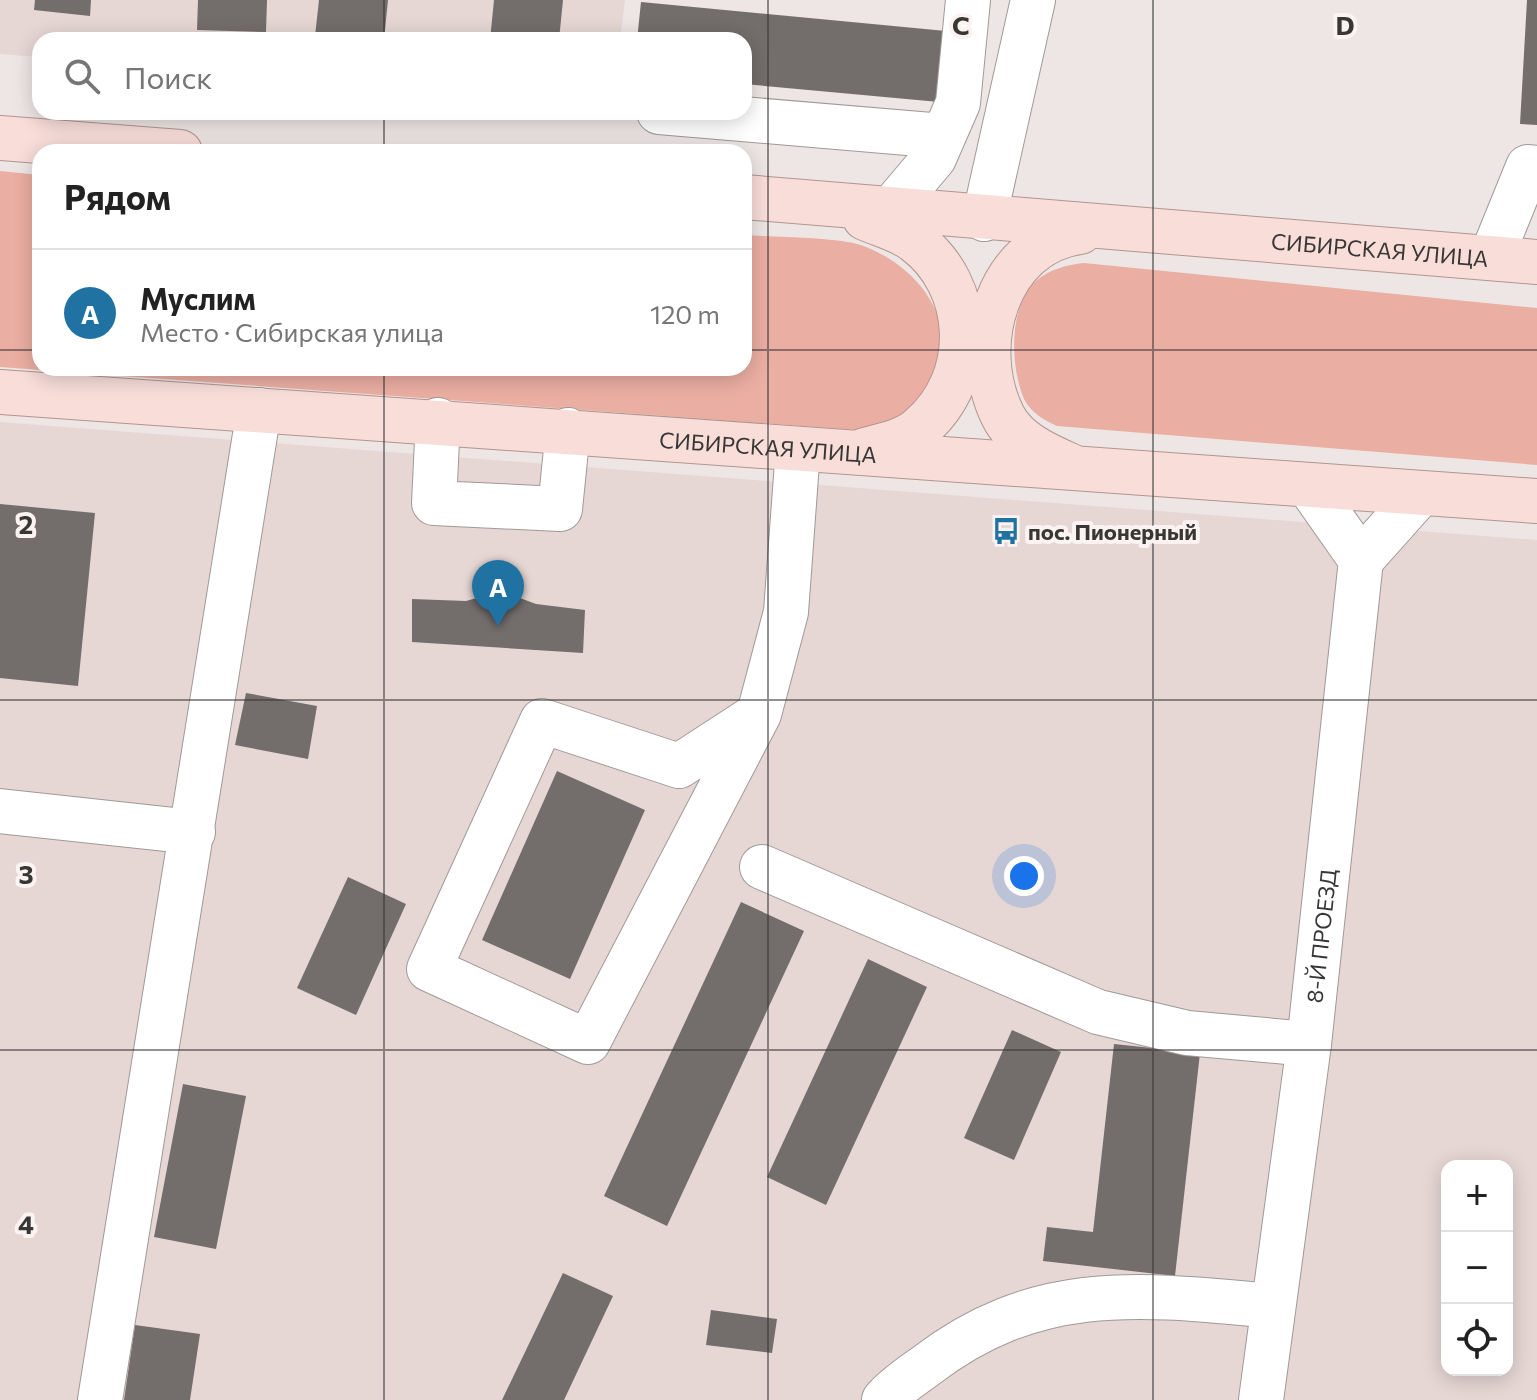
<!DOCTYPE html>
<html lang="ru">
<meta charset="utf-8">
<style>
:root{--surface:#fff;--page:#f6f6f6;--text:#222;--muted:#767676;--line:#e0e0e0;--accent:#2072a3}
body{margin:0;font-family:Commissioner,sans-serif;background:var(--page);color:var(--text)}
.controls{position:absolute;right:24px;bottom:24px;display:grid;overflow:hidden;border-radius:16px;box-shadow:0 4px 20px #0003}
.controls button{width:72px;height:72px;display:grid;place-items:center;padding:0;border:0;border-bottom:2px solid var(--line);background:var(--surface);color:var(--text);font:40px sans-serif}
.you{position:absolute;left:1024px;top:876px;width:28px;height:28px;margin:-20px;border:6px solid #fff;border-radius:50%;background:#1a73e8;box-shadow:0 0 0 12px #1a73e833}
.badge{display:grid;place-items:center;width:52px;height:52px;border-radius:50%;background:var(--accent);color:#fff;font-size:26px;font-weight:700}
.pin{position:absolute;translate:-50% -66px;filter:drop-shadow(0 2px 4px #0008)}
.pin::after{content:'';position:absolute;top:42px;width:28px;height:24px;background:inherit;clip-path:polygon(0 0,100% 0,50% 100%)}
.list{margin:0;padding:0;list-style:none}
h2{display:flex;justify-content:space-between;align-items:center;height:104px;margin:0;padding:0 32px;font-size:34px}
h2 small{font-size:26px;font-weight:400;color:var(--muted)}
.list li{display:grid;grid-template-columns:52px 1fr auto;gap:24px;align-items:center;box-sizing:border-box;height:128px;padding:0 32px;border-top:2px solid var(--line)}
.list b{display:block;font-size:30px;white-space:nowrap}
.list p{margin:0;font-size:26px;white-space:nowrap;color:var(--muted)}
.list em{font-size:26px;font-style:normal;color:var(--muted)}
.icon{flex:none;width:44px;height:44px;fill:none;stroke:currentColor;stroke-width:2;stroke-linecap:round;stroke-linejoin:round}
.map{position:relative;flex:none;width:1537px;height:1400px;overflow:hidden}
.search{position:absolute;background:var(--surface);box-shadow:0 4px 20px #0003;left:32px;top:32px;width:720px;height:88px;display:flex;align-items:center;gap:20px;box-sizing:border-box;padding:0 28px;border-radius:24px;color:var(--muted);font-size:30px}
.panel{position:absolute;background:var(--surface);box-shadow:0 4px 20px #0003;left:32px;top:144px;width:720px;height:232px;border-radius:24px}
.map>svg:first-child{display:block}
</style>
<div class="map">
<svg width="1537" height="1400" viewBox="0 0 1537 1400">
<rect width="100%" height="100%" fill="#ede6e4"/>
<path fill="#e6d7d4" fill-rule="evenodd" d="M0 0H625L620 40H40V57L0 54Z
M0 422 1537 540V1400H0ZM1447 1166H1507V1370H1447Z"/>
<path fill="#ebaea3" d="M0 171 40 175V368H744V235C772 237 837 237 861 245 927 269 970 336 921 399 910 412 884 422 869 431L0 367Z
M1084 263 1537 308V465L1057 426C1044 420 1031 413 1024 399 1010 366 1008 305 1037 280 1051 269 1066 265 1084 263Z"/>
<path fill="#736d6c" d="M35 0H91L90 16 34 10Z
M198 0H267L266 32 197 30Z
M319 0H388L384 40 315 36Z
M494 0H563L559 40H490Z
M1527 0H1537V125L1520 124Z
M641 2 946 31 939 102 744 84V40H637Z
M0 504 95 513 78 686 0 678Z
M501 591 536 604 585 610 583 653 412 642V599L466 601Z
M246 693 317 706 308 759 235 745Z
M557 771 645 810 570 979 482 940Z
M348 877 406 904 356 1015 297 988Z
M741 902 804 931 667 1226 604 1196Z
M868 959 927 987 826 1205 767 1177Z
M1012 1030 1061 1052 1014 1160 964 1138Z
M1114 1044 1200 1053 1175 1276 1043 1261 1047 1227 1093 1232Z
M183 1084 246 1096 216 1249 154 1237Z
M563 1273 613 1296 564 1400H502Z
M711 1310 777 1319 772 1353 706 1345Z
M135 1325 200 1334 190 1400H124Z"/>
<g fill="none" stroke-linecap="round" stroke-linejoin="round">
<g stroke="#a09998" stroke-width="46">
<g id="minor">
<path d="M659 112 943 136"/>
<path d="M890 210 934 158 958 103 968 0"/>
<path d="M984 219 1033 0"/>
<path d="M1491 258 1528 167 1537 168"/>
<path d="M438 420 434 503 560 509 568 430"/>
<path d="M1361 560 1421 493"/>
<path d="M759 714 588 1042 429 969 542 721 679 766 759 714 786 612 798 449"/>
<path d="M0 811 193 832"/>
<path d="M762 867 1098 1012 1187 1033 1309 1044"/>
<path d="M100 1400 259 410"/>
<path d="M884 1400C896 1386 912 1376 927 1365 1038 1280 1142 1294 1273 1306"/>
<path id="s1" d="M1261 1400 1309 1044 1361 560 1309 486"/>
</g>
</g>
<g stroke="#b2958f" stroke-width="46">
<g id="major">
<path d="M0 138 180 152"/>
<path id="s2" d="M744 197 1537 262"/>
<path id="s3" d="M0 392 1537 501"/>
<path d="M865 450C884 445 906 441 921 427 978 378 975 286 915 241 901 230 881 225 865 218"/>
<path d="M1071 466C1046 455 1016 442 1003 416 968 346 997 243 1080 232"/>
</g>
</g>
<use href="#minor" stroke="#fff" stroke-width="44"/>
<use href="#major" stroke="#f8ddd9" stroke-width="44"/>
</g>
<path fill="none" stroke="#393736" stroke-width="2" stroke-opacity="0.55" d="M384 0V40M768 0V1400M1153 0V1400M384 112V152M0 350H40M744 350H1537M384 368V1400M0 700H1537M0 1050H1537"/>
<defs>
<g id="bus-bare" transform="scale(2.16)"><path d="M-5-6H5V4H4V6H2V4H-2V6H-4V4H-5ZM-3.5-4V0h7V-4ZM-3.5 1.2v1.5H-2V1.2ZM2 1.2v1.5H3.5V1.2Z" fill="#2072a3" stroke="#faf3f2" stroke-width="2.5" paint-order="stroke"/></g>
</defs>
<g fill-rule="evenodd">
<use href="#bus-bare" x="1006" y="531"/>
</g>
<g text-anchor="middle" dominant-baseline="central" stroke-width="8" stroke-linejoin="round" paint-order="stroke">
<g font-size="22" fill="#393736" stroke="#faf3f2">
<text stroke="none"><textPath href="#s2" startOffset="638">СИБИРСКАЯ УЛИЦА</textPath></text>
<text stroke="none"><textPath href="#s3" startOffset="770">СИБИРСКАЯ УЛИЦА</textPath></text>
<text stroke="none"><textPath href="#s1" startOffset="468">8-Й ПРОЕЗД</textPath></text>
</g>
<g font-size="22" font-weight="bold" fill="#393736" stroke="#faf3f2" text-anchor="start">
<text x="1028" y="531">пос. Пионерный</text>
</g>
</g>
<g font-size="26" text-anchor="middle" font-weight="bold" fill="#393736" stroke="#faf3f2" stroke-width="8" stroke-linejoin="round" paint-order="stroke">
<text x="961" y="35">C</text>
<text x="1345" y="35">D</text>
<text x="26" y="534">2</text>
<text x="26" y="884">3</text>
<text x="26" y="1234">4</text>
</g>
</svg>
<div class="controls">
<button>+</button>
<button>−</button>
<button><svg class="icon" aria-label="locate" viewBox="0 0 24 24"><circle cx="12" cy="12" r="6"/><path d="M12 2v4M12 18v4M2 12h4M18 12h4"/></svg></button>
</div>
<div class="you"></div>
<div class="pin badge" style="left:498px;top:626px">A</div>
<div class="search"><svg class="icon" aria-label="search" viewBox="0 0 24 24"><circle cx="10" cy="10" r="6"/><path d="M15 15l6 6"/></svg>Поиск</div>
<section class="panel">
<h2>Рядом<small></small></h2>
<ul class="list">
<li><span class="badge">A</span><div><b>Муслим</b><p>Место · Сибирская улица</p></div><em>120 m</em></li>
</ul>
</section>
</div>
